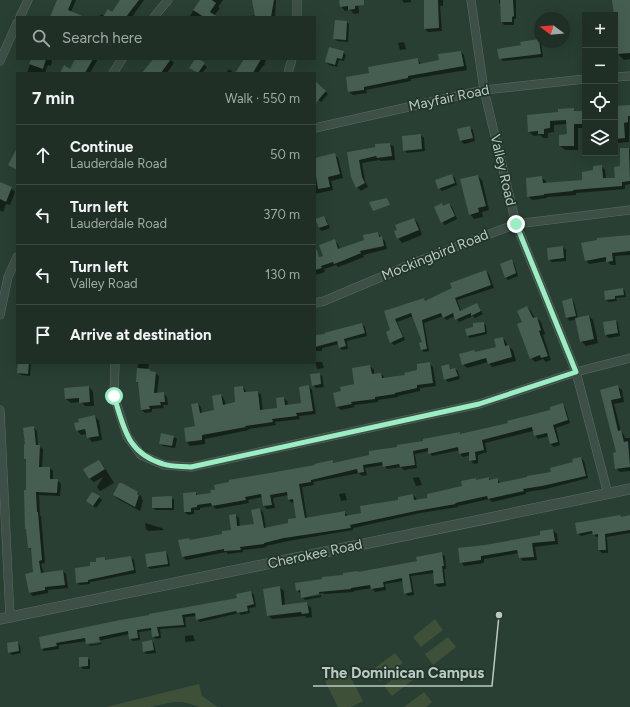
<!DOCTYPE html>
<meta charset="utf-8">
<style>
:root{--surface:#1f2f26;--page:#2c3b32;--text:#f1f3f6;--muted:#a1a9a7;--line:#3c4a43}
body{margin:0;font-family:Figtree,sans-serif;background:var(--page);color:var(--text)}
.controls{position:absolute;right:12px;top:12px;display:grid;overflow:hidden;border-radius:0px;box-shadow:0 4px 16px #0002}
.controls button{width:36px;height:36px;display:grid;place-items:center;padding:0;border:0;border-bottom:1px solid var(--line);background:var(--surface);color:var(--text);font:20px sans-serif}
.compass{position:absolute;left:534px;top:12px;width:36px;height:36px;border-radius:50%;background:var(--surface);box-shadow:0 4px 16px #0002;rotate:286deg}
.stop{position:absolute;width:12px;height:12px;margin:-9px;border:3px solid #9beec4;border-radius:50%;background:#fff}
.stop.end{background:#9beec4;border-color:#fff;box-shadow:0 1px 4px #0008}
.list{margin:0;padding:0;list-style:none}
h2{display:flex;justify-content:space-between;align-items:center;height:52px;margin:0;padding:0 16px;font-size:17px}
h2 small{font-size:13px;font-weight:400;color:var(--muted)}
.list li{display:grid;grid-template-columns:26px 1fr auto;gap:12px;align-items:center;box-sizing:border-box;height:60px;padding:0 16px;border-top:1px solid var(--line)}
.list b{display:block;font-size:15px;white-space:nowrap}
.list p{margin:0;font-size:13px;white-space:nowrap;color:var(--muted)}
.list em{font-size:13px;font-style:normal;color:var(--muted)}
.icon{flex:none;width:22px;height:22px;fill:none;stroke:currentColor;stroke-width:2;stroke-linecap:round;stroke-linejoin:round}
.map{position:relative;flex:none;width:630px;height:707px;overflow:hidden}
.search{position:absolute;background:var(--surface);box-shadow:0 4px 16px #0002;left:16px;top:16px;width:300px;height:44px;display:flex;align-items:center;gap:10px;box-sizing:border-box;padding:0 14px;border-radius:0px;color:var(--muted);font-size:15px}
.panel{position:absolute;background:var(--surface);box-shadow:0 4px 16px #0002;left:16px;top:72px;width:300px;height:292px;border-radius:0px}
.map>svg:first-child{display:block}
</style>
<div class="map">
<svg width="630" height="707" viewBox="0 0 630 707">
<rect width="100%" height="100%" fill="#293f33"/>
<path fill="#3e5038" d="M435 619 443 630 421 647 413 637Z
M448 637 456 647 433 665 425 654Z
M395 653 403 663 380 681 372 670Z
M407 668 414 679 392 696 384 686Z
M347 670 363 701 351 707H338L325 681Z
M199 684 202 696 218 707H200L183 702H174L150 707H106Z
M424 692 432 702 426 707H404Z"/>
<path fill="#0007" d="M59 0H76L71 12 83 17H51Z
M122 0H144L132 17H99L101 14 104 16 112 13Z
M201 0H223L218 7 220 8 214 16 215 17H189Z
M253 0H276L275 17H253V15L256 16Z
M340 0H358L359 13 354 14 350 10 345 11 341 6Z
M402 0H411V2L404 3Z
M425 0H443V6H440L442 31 428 32 425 29Z
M499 0H516V19H514V25H504L502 22V5L499 3Z
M614 0H630V59L624 60 618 54Z
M347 22 349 24 348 42 337 41 334 38Z
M538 40 541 43 543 57 503 61 500 58Z
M404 42 406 49 400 50 398 43Z
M343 52 346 55 344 61 339 60 337 67 329 65 326 62Z
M461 52 464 55 467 70 411 79V81L366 90 367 93 353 95 349 92 370 74 418 59 421 64 440 61Z
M32 59H51L52 61 51 66 48 65 45 73H27Z
M77 59H98L90 73H61L70 70Z
M153 59H170L174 63 167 73H143Z
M196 59 207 67 202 73H197L191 68Z
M241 59H266L264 66H263L258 73H236L244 60Z
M229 69 234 73H226Z
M315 82 328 94 321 102 315 96Z
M630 106 629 142 618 143 615 139V107Z
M573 109 576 112H585V128H578V150H565L560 146 568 135 567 124 554 125V132L548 133V138H543L540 135 534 136 529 132 559 113Z
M470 128 473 130 475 141 464 144 461 141 459 130Z
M421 135 424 138 425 151 407 153 404 150Z
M390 144 394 147 395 160 381 161 379 160 362 163 365 181 368 187 361 191 357 187 352 177 348 152Z
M629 149 630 150V184L625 185V189L576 193V195L547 197V198L532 200 528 196 542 178 546 181V184L583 181 601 166 605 170 606 179 616 178Z
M334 155 338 158 343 178 331 181 333 190 315 194V159Z
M452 175 455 178 457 185 442 191 439 188Z
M478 176 482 180 489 210 482 212 483 217 474 219 470 214Z
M0 183 11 188 15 192 10 205 6 204 3 212 0 210Z
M441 204 444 207 449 204 452 207 457 219 445 225 442 222Z
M324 217 326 219 330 228 322 231 319 228 316 219Z
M414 219 418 223 422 235 402 243 398 238Z
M377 233 385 241 387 249 363 255 364 257 346 264 338 267 336 265 324 269 325 272 315 275V259L324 256 334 241 338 244 340 250 365 240Z
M630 236V255L615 256 616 265H611L607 261 589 264 586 260Z
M563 247 566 250V261L552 262 549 259Z
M511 261 514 263 518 276 508 280 505 277Z
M486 271 489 274 494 288 457 300 461 311 477 304 483 314 475 318 473 316 459 322 455 316 446 320 443 316 424 323 429 351 424 352 422 350 424 343 413 316 397 322 405 340 394 345 391 342 392 331 386 312 424 299 427 302Z
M623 289 625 291 626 297 616 298 617 301 609 302 606 300V292Z
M571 299 574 302 578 318 589 316 593 320 598 343 586 346 581 341 576 319 570 321 567 318 563 301Z
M527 307 531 311 535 319 537 318 541 322 545 334 543 335 551 360 546 362 543 359 535 362 531 358 524 323Z
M616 321 618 323 620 336 609 338 606 335Z
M483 323 486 325 487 334 470 338 468 336 466 330Z
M362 324 365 327 367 336 347 341 348 349 342 350 340 348 339 344 322 348V351H315V336L326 335Z
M503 338 506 342 508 346 513 350 516 361 492 367 488 362 467 368 463 364 474 351 476 353 498 348Z
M315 362H322L324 368 317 369Z
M19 363H31L30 376 21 375 18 372Z
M138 363H149L148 370 155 373 159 376 157 394 163 393 167 397 168 405H163L164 408 152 409V412L145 413 142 410 139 384 137 382Z
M430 364 433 367 436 386 420 388V391L398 396V397L378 400V402L354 405 355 407 341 410 337 407 342 392 355 385 370 366 374 370V375L381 374 385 378 406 376 419 371Z
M448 365 452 370 455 369 458 371 460 379 448 382 445 379Z
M319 374 322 376 324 387 316 388 313 385Z
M309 386 312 390 316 414 299 416 300 419 275 422 276 425 248 429 249 430 205 439V444L190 446 187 442 185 429 196 427 198 404 201 407 202 413 216 411 221 395 224 399 226 405 236 403 243 387 246 391V393L258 392 261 395 263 411 279 409 284 398 287 401 288 405 302 403Z
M89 387 93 392 94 406H85L81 402 71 403 66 399Z
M618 387 622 390 624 402 614 404 621 432 624 435 625 438H630V471L620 472 616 468 617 453 601 391Z
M562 404 565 407 570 423 556 428 560 445 554 447 551 444 549 436 538 439 535 435 533 431 485 443 487 452 478 455V463L474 464 470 460V455L463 457 460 454V450L432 456 429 451 415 454 417 468 404 470 401 467 387 469 384 465 365 468 367 475 362 476 359 473 313 482 314 485 302 487 307 519 344 512 348 516 363 514 413 495 416 498 417 501 429 499 477 481 489 478 491 481 497 479 500 483 553 473 581 458 584 461 588 478 546 489 526 492V494L492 502 489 499 458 506V507L420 513 353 528V530L288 541 266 546 267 547 243 550V552L228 554 226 552 186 560 183 557 189 539 191 541 223 535 232 531 231 516 236 515 239 518 240 527 255 525 260 509 263 512 266 529 289 523 297 519 295 502 292 503 289 500 288 495 273 498 275 508 267 509 264 506 263 497 248 500 249 503 216 509 213 506 200 508V510H194V514L188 515 185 512 196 493 198 496 212 494 332 461 335 464 371 456 398 448 460 433 461 435 509 423 552 410Z
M95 416 99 421 102 440 92 442 88 437 87 434 81 435 77 430Z
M33 427 37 431 38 446 43 449 42 468H50L53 471V480H57L61 484 60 496 39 495 40 515 41 516 45 563 41 564 44 574 63 571 66 574 68 588 48 590V593L33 596 30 593 26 575 34 573 32 551 29 547 27 461 25 459Z
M174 437 177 439 175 448 163 446 160 443Z
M99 461 103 465 114 483 100 491 97 487 103 477 94 482 89 478Z
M419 477 422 485 416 486 413 478Z
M137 493 142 497 141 499 143 500 140 511 118 499 114 495Z
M345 493 347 500 341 501 339 494Z
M99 497 102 500 96 508 90 504Z
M171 497 174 500V510H156L153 508Z
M630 516V533L607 537 608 553H602L599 550V536L596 537 593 533 581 536 578 533 622 518Z
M145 523 162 528 164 530 148 531 146 529Z
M553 530 557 534 558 544 535 547 537 560 523 561 520 557 519 553 484 559V563L464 566 461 562 485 546 542 536Z
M166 552 168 555 170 566 150 569 148 567Z
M442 554 445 556 446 569H444L446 586 438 587 435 584 434 573 411 576 414 595 408 596 405 593 403 581 385 584 386 590 375 592 372 588 353 591 354 592 324 594V593L303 596V598L301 593H300L297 590 358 572 359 573 418 561Z
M131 557 134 560 136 573 90 582V584L80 585 77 582 91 567 104 558 107 561Z
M279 587 284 591 285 606 306 603 311 608 312 617 307 618 305 616 272 619 268 615Z
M251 592 254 595 256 607 249 608 250 613 241 615 239 613 200 622 197 619 196 616 185 617 186 627 160 629 161 638 156 639 153 636V630L139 632 140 640 133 641 130 638 129 634 88 643V644L87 641 59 645V649L44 651 42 649 40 638 238 598Z
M321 595V597L305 600 303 598Z
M193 635 195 641 186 642 185 641V636Z
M152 641 154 644 156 653 147 654 144 652Z
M17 642 20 645 21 653 12 655 9 652Z
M102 643V644L90 646 88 645Z
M87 658 90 660V669H83L80 666Z"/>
<path fill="#465e52" d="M57 0H72L68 10 85 17H50Z
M120 0H139L126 17H103L108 9 112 12Z
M200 0H212L216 3 210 12 218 17H204L193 10Z
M252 0H274L271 17H255Z
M339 0H364V5L355 6V9L348 10V6L340 7Z
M424 0H438L439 28 424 29Z
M500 0H513L514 16 512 17V22H501Z
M612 0H630V53L617 54 615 15H614Z
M335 20 347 21 346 40 333 39Z
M539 39 541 54 499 59 497 49 521 45 520 42Z
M329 47 344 51 342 59 337 58 335 65 325 62Z
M461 51 464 66 408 76V78L364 87V90L348 92 346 77 369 73 368 67 418 58 419 64 439 60 438 54Z
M31 59H46L43 69 29 64Z
M75 59H93L85 73H60L64 65 70 69Z
M153 59H171L161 73H142Z
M195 59H199L205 63 198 73 189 68Z
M244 59H261L253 73H235Z
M315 81 326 91 315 104Z
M630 105V116H628V122L624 123 625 138 615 139V106Z
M574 108V111H585V124H574V146H559V135L567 134 566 120 550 121V128L544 129V134H538V131L528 132 527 115 558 112V109Z
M470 126 473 138 460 141 457 129Z
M421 134 422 149 403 151 402 136Z
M390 143 392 156 377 158 376 156 359 160 362 177 365 183 356 188 351 177 347 152 375 147V144Z
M17 148V170L8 165Z
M620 148H629L630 181 622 182V186L573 190V191L544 194V195L527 197 526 178 542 176 543 183 582 180V172L593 170V166L602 165 603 178H615L614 167 620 166Z
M335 153 340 174 328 177 330 187 318 189 315 170V158Z
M452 174 455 183 438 189 435 180Z
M478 175 486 206 478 208 479 212 469 215 460 179Z
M0 182 12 187 6 202 0 199Z
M387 198 390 205 373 211 369 202Z
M442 203 443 206 449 203 455 216 441 223 434 207Z
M324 216 328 225 319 228 315 219Z
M414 218 419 230 397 239 394 231 397 230 395 225Z
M378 232 379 237 382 236 384 246 360 251 361 253 342 261 334 264 333 262 321 266 322 268 315 270V250H317L319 257 323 256 319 245 335 239 338 249 364 240 363 235Z
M630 235V251L612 253 613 261 606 262V257L585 261 581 243 597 240V238Z
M563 246 564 258 548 260 547 248Z
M512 259 516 273 505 278 500 264Z
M486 270 491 285 455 298 460 311 477 303 481 311 471 316V313L455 320 453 313 443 318 441 313 422 320 427 349 421 350 419 343 422 342 411 313 395 319 403 337 390 343 386 332 390 330 384 311 424 298 425 301 452 288 450 283Z
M623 288 624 295 615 296V299L605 300 604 291Z
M572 298 576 316 566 318 562 301Z
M527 306 533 318 537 317 541 330 539 331 548 356 541 358 540 355 530 359 517 324 522 322 517 311Z
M589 315 594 339 580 342 575 318Z
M616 320 618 333 605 335 603 322Z
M484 322 485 332 467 336 465 329 473 327V323Z
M362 323 365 333 344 339 346 346 339 348 337 341 315 347V335L325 334 324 333Z
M503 337 505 346 509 345 512 357 488 364 486 358 462 365 459 354 474 350 475 352 496 347 494 339Z
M430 362 433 383 417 385V388L395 393V394L375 397V399L351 402 352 404 336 407 333 393 341 391 340 387 354 384 352 368 370 365 372 374 381 373 382 378 405 375 404 373 417 370V364Z
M18 363H29L28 374 17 373Z
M449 364 450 369 455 368 458 376 444 380 441 366Z
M137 368 150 369V371L156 372 154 393 164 392 165 402H160L161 405 149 406 150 409 141 410 138 382H136Z
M320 373 321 384 312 386 310 374Z
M309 385 313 411 296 413 297 416 272 419 273 422 245 426 246 427 202 435V440L186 442 184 428 195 426 191 404 198 403 200 413 214 410 212 396 221 394 223 405 235 402 234 387 243 386 244 392 258 391 260 410 277 408 276 398 284 397 285 405 301 403 299 387Z
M618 385 621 398 611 400 618 431 621 430 624 442 628 441 630 467 615 469 613 453 616 452 600 390Z
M89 386 90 402 79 403V398L65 399 64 388Z
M563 403 568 420 553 425 558 442 550 444 547 433 534 436 532 427 482 440 484 450 475 452 476 460 469 461V452L459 454 458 447 428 454V448L413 451 415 465 400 467 399 464 383 467 382 462 363 465 364 472 358 473 357 469 311 480V482L299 484 305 518 345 511V516L361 513 360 506 398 500V497L413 494 414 500 427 498V494L462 486 461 481 476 478V480L489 477V480L498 478V483L527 477V476L551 472 550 468 573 462 572 459 581 457 586 476 542 486 523 489 524 491 488 499 487 496 455 503 456 504 416 511 350 525 351 528 284 538 264 543V544L240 547 241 550 224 551V549L182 557 178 540 189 538 190 540 195 539 222 534V531L231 530 229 515 236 514 237 526 254 524 251 510 260 508 264 528 288 523V519L296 518 293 499 288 500 287 492 270 495 272 505 263 506 261 494 245 497 246 500 212 506 211 503 197 505V507L191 508V512H184L183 493 196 492V495L211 493 210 490H215L214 485 229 482V480L315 465 314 464 333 460V463L369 455V451L397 447V445L423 441V439L460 432V434L508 423 507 421 550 410V407Z
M95 415 99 436 87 438 85 429 76 431 74 423 79 422 78 419Z
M34 426 36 445H40L39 467H50V479H58L57 493 36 492 37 512H38L42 560 39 561 41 573 63 570 65 585 45 587V590L29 593 25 574 33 572 31 548H28L26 529H25L24 490H26V459H24V444H25L23 428Z
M161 433 174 436 172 446 159 444Z
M99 460 105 469 89 479 83 469Z
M119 483H122L138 492 137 494 139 495 135 507 113 495Z
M92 492 100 496 93 506 86 501Z
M172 496V508H152V497Z
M620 515 621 517 630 515V530L605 534 606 550H598V534L593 535 592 531 577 534 575 523Z
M553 529 555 541 532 543 534 557 519 558 517 550 481 556V560L460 563 458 548 485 545 540 535V531Z
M166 551 168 564 147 567 145 554Z
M442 552 444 566H442L444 583 434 584 433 570 409 574 412 592 404 594 402 578 383 582 384 587 371 589 370 585 351 588V589L319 592V594L301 598 300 590 296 591 295 583 322 579V577L343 575V573L358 571V572L417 561 416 557Z
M131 556 134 570 88 580V582L76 583 75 568 90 566V562H96V558L105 557V560Z
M280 586 282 605 307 602 309 613 302 614 301 612 267 616 263 589Z
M251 591 254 604 247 606 248 611 237 613 236 611 196 620 195 613 182 615 184 625 157 627 159 636 152 637 151 628 137 630 138 638 129 639 128 631 99 637 100 642 86 644 85 638 56 643 57 646 41 649 39 637 120 620 149 615V614L237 598 236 594Z
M152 640 154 650 143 652 142 642Z
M18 641 19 651 8 653 7 643Z
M79 657H88V666L79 667Z"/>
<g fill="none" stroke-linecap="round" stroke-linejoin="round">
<g stroke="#5b6d64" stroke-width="9">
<path id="minor" d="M471 0 484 90 516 224 576 372 608 494
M20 17 28 0
M154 17 168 0
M297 17V0
M0 61 17 23
M113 73 122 59
M288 73 292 59
M615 77 630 76
M315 128 484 90 585 79
M315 303 324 301 419 261 516 224 630 210
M0 315 8 277 17 257
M115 363 114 396 127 436 141 455 164 465 191 467 479 404 576 372 630 358
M0 410 10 617"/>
</g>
<g stroke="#5b6d64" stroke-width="11">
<path id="tertiary" d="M0 619 630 489"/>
</g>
<use href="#minor" stroke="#3d4f46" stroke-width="8"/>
<use href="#tertiary" stroke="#3d4f46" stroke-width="10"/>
</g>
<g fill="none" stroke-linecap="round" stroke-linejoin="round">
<path stroke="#9beec4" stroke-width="5" d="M114 396C124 428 127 453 163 464 172 467 182 466 191 467L479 404 576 372 516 224"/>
</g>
<g text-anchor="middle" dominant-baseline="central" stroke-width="3.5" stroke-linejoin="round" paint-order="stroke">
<g font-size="14" fill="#bacac2" stroke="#22352b">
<text transform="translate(449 98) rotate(-12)">Mayfair Road</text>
<text transform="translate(503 170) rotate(77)">Valley Road</text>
<text transform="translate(435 255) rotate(-22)">Mockingbird Road</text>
<text transform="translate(315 554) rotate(-12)">Cherokee Road</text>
</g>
</g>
<path fill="none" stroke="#bacac2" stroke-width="1.5" d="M499 615L492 686H313"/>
<circle fill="#bacac2" stroke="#22352b" stroke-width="1.5" cx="499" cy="615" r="4"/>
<g font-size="15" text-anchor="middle" font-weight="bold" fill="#bacac2" stroke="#22352b" stroke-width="3.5" stroke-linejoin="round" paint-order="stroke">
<text x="403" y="678">The Dominican Campus</text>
</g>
</svg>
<div class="controls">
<button>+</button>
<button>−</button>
<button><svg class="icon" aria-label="locate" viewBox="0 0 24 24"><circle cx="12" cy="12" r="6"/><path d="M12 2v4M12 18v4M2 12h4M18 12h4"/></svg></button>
<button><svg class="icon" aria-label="layers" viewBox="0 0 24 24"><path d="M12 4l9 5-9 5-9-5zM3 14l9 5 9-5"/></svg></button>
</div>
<svg class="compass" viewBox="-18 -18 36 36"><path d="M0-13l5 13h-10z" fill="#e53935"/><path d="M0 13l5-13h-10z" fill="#a1a9a7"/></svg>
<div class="stop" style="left:114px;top:396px"></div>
<div class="stop end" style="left:516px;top:224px"></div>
<div class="search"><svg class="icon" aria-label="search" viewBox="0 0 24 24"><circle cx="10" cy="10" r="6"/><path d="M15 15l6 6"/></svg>Search here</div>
<section class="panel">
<h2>7 min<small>Walk · 550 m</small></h2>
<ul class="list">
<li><svg class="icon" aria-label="ahead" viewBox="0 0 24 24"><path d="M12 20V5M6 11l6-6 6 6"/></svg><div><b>Continue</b><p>Lauderdale Road</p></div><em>50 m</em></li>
<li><svg class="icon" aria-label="left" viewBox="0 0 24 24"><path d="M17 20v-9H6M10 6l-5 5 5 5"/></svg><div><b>Turn left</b><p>Lauderdale Road</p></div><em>370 m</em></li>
<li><svg class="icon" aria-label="left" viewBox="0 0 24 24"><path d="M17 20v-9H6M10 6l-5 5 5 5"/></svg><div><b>Turn left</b><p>Valley Road</p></div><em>130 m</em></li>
<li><svg class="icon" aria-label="arrive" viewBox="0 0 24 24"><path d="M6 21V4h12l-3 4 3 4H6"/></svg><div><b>Arrive at destination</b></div></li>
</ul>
</section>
</div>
